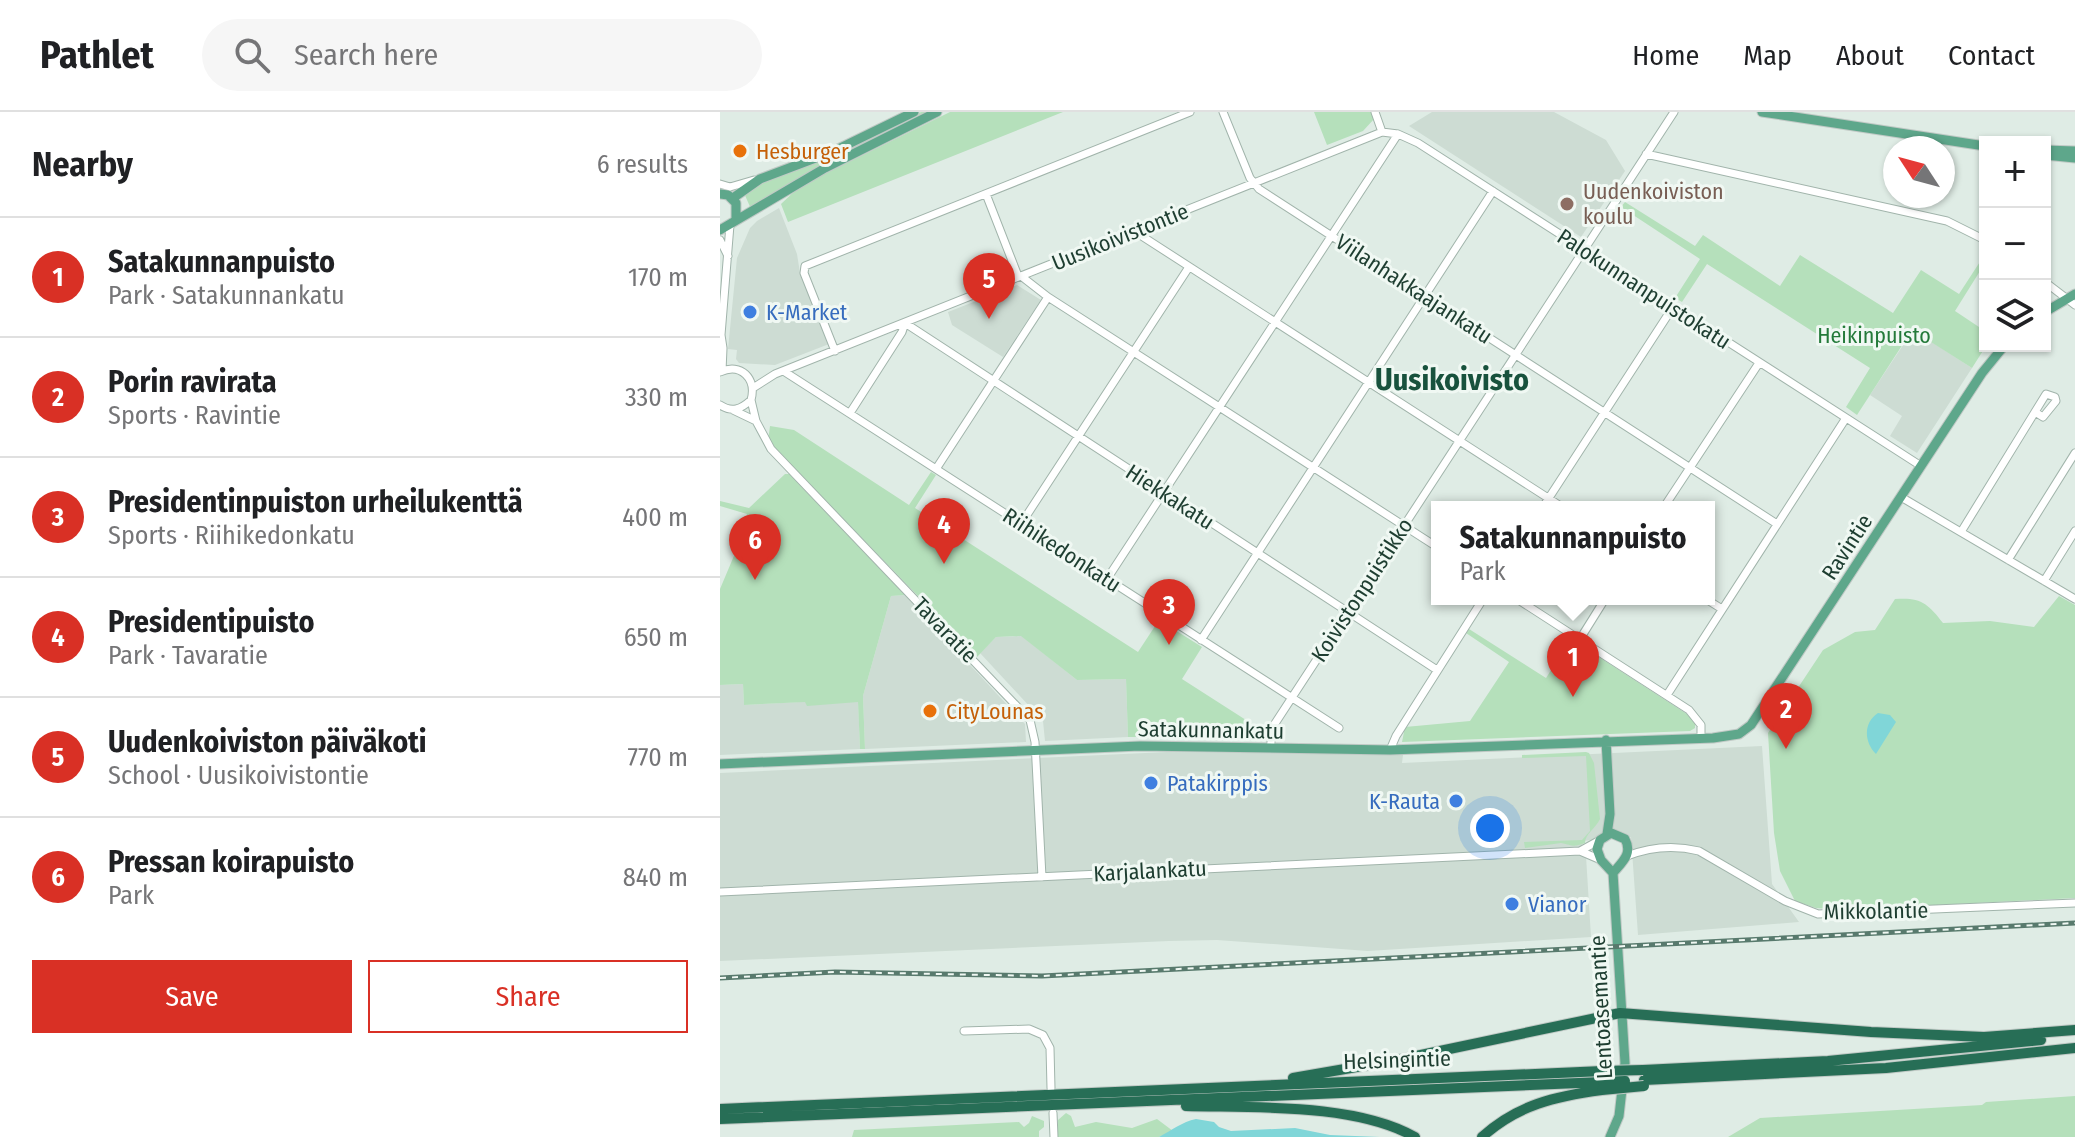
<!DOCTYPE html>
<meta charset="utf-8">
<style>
:root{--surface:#fff;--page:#f6f6f6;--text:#202124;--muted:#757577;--line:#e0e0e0;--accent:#d93025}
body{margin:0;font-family:"Fira Sans Condensed",sans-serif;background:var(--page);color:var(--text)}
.controls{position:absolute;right:24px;top:24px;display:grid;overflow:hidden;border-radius:0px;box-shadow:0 2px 6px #0004}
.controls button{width:72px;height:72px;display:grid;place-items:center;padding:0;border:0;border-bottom:2px solid var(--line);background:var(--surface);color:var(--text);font:40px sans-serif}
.compass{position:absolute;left:1163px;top:24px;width:72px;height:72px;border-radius:50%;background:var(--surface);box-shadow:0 2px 6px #0004;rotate:306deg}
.you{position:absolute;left:770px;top:716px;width:28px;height:28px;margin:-20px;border:6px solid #fff;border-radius:50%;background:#1a73e8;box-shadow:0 0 0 12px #1a73e833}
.badge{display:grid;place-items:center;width:52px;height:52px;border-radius:50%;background:var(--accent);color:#fff;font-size:26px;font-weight:700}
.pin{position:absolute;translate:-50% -66px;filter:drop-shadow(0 2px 4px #0008)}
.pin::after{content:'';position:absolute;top:42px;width:28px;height:24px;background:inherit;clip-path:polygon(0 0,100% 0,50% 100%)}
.popup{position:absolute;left:711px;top:389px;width:284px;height:104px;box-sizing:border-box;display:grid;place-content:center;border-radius:0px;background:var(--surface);filter:drop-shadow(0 2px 6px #0005);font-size:26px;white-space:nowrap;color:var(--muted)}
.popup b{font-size:30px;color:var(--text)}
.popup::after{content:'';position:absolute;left:50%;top:100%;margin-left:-16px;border:16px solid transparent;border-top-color:var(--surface)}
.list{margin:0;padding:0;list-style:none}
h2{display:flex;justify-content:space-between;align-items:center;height:104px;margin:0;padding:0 32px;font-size:34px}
h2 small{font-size:26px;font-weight:400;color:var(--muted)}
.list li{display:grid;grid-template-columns:52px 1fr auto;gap:24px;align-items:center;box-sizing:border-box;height:120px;padding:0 32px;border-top:2px solid var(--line)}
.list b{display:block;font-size:30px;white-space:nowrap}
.list p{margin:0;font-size:26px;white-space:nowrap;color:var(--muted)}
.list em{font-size:26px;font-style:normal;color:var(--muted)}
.actions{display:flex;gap:16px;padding:24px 32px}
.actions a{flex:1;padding:18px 0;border:2px solid var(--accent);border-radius:0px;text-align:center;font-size:28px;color:var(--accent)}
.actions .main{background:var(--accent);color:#fff}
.icon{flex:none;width:44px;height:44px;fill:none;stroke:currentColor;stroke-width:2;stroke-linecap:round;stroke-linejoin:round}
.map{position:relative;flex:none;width:1355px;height:1025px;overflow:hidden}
header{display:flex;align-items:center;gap:48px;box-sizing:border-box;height:112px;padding:0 40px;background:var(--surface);border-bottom:2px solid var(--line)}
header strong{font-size:38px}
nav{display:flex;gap:44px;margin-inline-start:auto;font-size:28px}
.search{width:560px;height:72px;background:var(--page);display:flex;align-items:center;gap:20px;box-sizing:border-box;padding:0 28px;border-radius:44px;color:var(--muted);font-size:30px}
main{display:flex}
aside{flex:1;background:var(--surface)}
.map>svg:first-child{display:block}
</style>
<header>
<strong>Pathlet</strong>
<div class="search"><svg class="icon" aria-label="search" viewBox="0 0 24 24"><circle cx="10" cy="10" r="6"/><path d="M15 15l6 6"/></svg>Search here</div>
<nav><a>Home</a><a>Map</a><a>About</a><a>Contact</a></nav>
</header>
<main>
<aside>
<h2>Nearby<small>6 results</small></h2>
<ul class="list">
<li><span class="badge">1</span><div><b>Satakunnanpuisto</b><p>Park · Satakunnankatu</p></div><em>170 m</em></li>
<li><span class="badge">2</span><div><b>Porin ravirata</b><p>Sports · Ravintie</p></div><em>330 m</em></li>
<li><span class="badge">3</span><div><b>Presidentinpuiston urheilukenttä</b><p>Sports · Riihikedonkatu</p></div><em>400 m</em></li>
<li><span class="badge">4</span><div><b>Presidentipuisto</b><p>Park · Tavaratie</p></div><em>650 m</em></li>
<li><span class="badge">5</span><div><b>Uudenkoiviston päiväkoti</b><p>School · Uusikoivistontie</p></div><em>770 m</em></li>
<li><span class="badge">6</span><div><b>Pressan koirapuisto</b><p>Park</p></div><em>840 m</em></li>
</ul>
<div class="actions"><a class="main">Save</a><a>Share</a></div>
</aside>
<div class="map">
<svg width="1355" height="1025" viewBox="0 0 1355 1025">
<rect width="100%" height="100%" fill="#dfece5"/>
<path fill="#cddcd3" d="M712 0H834L886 28 905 59 861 125 689 14Z
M59 96 77 142 80 161 109 232 55 253 19 251 16 247 17 238 8 237 17 146 30 116 37 109Z
M297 173 321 188 283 245 232 213 228 200Z
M1193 218 1252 256 1197 341 1170 324 1182 304 1150 283Z
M185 483 305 612 306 630 145 637 143 584 171 484Z
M302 524 357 568 406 567 408 625 325 629 323 609 260 541 276 525Z
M23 572 24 593 138 587 140 637 0 643V573Z
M1042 634 1052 772 1079 810 918 823 911 725 861 729 866 744 871 825 648 839 497 828 449 829 0 849V661L447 640 683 643 682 651Z"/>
<path fill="#b5e0bb" d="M201 0H214L31 97 24 81 35 74 100 49Z
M230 0H343L68 110 61 92 80 74Z
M594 0H651L654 7 643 19 607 33Z
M905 90 975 134 983 123 1060 174 1080 143 1173 201 1201 158 1239 182 1265 142V151L1235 199 1265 219 1266 234 1252 256 1192 218 1137 303 1126 295 1150 256 987 152 962 190 955 186 980 147 901 95Z
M50 314 74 318 189 393 211 360 216 363 195 396 418 540 439 508 482 535 462 567 540 617 537 622 528 625H408L406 567 357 568 301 524 276 525 257 545 48 329Z
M65 362H69L185 483 171 484 143 584 145 637H140L138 590 87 594 85 590 24 593 23 572 0 573V477L16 439 27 402 0 394V389L29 396Z
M1339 484 1355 493V786L1120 798 1096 796 1075 789 1060 759 1054 721 1048 621 1103 538 1135 520 1155 518 1175 487C1200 485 1208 491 1223 511L1270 509 1314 515Z
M749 517 826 566 851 527 970 604 975 610V616L970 619 682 630 685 615 750 609 789 550 746 521Z
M866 640 869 641 874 651 880 707C876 716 865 722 865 731 851 736 853 733 841 731L805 736 804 730 862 728 870 719 866 644 802 646V643Z
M1355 984V1025H1008L1040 1006 1262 993 1266 990Z
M346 1001 351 1004 355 1015 376 1010 412 1016 437 1007 453 1019 439 1025H338V1008Z
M312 1004 324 1009V1015L319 1019V1025H132L134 1018 299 1010 304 1015 309 1011Z"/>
<path fill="#80d6d8" d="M1158 601 1170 603 1176 610 1156 642C1144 630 1143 611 1158 601Z
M476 1007 494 1010 499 1015 511 1019 575 1016 610 1023 660 1025H439C452 1018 462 1010 476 1007Z"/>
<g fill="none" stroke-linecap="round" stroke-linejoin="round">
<g stroke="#a1b4ab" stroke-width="9">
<path id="minor" d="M503 0 530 66 539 77 1057 412
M655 0 662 20 678 22 698 31 1201 354
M926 42 1227 109 1265 128
M0 72 10 75 34 68
M266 82 298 164
M414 119 842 395
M0 128 8 144
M301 164 328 185 717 435
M1325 170 1355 193
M115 239 84 161 85 154 470 0
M2 259 3 236 1 223 10 113
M0 260C21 250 37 267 31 288 21 297 12 301 0 293
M65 260 619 616
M33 276 55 262 662 20
M31 288 36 309 51 337 310 608 315 630 322 765
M13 298 36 309
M130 301 182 220 185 211 717 558
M216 357 328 185
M1181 385 1355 487
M823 395 953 195
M944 395 1039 251
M301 412 469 155
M1241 420 1326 282 1335 285 1336 289 1323 305 1315 300
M1288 448 1355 341
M387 467 678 22
M1324 469 1355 419
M797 487 969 598 981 613V626
M986 487 1002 497
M860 527 885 487
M481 528 773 79
M947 583 1126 306
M550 636 554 613 954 0
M670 638 676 624 763 487
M860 739 880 728
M907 744C930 735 955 733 979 739L1065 789 1098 802 1355 791
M0 780 860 739 881 748
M244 919 309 917 323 923 330 936 331 976
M333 1001 334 1025"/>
</g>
<g stroke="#c0c9c5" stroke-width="11">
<path id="major" d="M1042 0 1265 34
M1325 38 1355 39
M1325 43 1355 46
M0 82 8 83 16 91V108
M13 86 40 67 114 39 194 0
M0 118 105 56 217 0
M1325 200 1355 182
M886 628 890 702 887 722
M0 652 420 634 670 638 993 626 1019 622 1031 613 1262 261 1284 234
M890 1025 899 1004 905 951 893 761 881 748 877 737 880 728 891 721 905 727C913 742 902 750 893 761"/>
</g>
<g stroke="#c0c9c5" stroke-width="12">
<path id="highway" d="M923 958 1108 949 1321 928
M573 966 677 948 900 901 1151 920 1264 925 1355 918
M924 968 1166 956 1355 936
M466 994C535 996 635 991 695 1025
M0 997 883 959
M0 1007 883 970
M762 1025C797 993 836 984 882 978"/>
</g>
<use href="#minor" stroke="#fff" stroke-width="7"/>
<use href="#major" stroke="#5ea78b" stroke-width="9"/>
<use href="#highway" stroke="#276e56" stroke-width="10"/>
<g stroke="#587a6d" stroke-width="5">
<path id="rail" d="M0 866 115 860 322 864 1355 811"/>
</g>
<use href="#rail" stroke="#f0f8f3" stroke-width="2" stroke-dasharray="6" stroke-linecap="butt"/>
<g stroke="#c0c9c5" stroke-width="12" stroke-linecap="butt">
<path id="highway-bridge" d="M883 959 923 958
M883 970 905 969
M882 978 924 974"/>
</g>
<use href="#highway-bridge" stroke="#276e56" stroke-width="10"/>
</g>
<g fill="#e8710a" stroke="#f0f8f3" stroke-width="3">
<circle cx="20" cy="39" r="8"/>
<circle cx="210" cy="599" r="8"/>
</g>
<circle fill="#8d6e63" stroke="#f0f8f3" stroke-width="3" cx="847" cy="92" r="8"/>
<g fill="#3f7fe0" stroke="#f0f8f3" stroke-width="3">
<circle cx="30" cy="200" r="8"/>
<circle cx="431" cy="671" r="8"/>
<circle cx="736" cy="689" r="8"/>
<circle cx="792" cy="792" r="8"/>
</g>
<g text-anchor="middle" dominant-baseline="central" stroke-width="6" stroke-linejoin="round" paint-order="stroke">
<g font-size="22" fill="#c56008" stroke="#f0f8f3" text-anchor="start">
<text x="36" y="39">Hesburger</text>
<text x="226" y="599">CityLounas</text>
</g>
<g font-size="22" fill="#785e54" stroke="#f0f8f3" text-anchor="start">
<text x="863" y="79">Uudenkoiviston<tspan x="863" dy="25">koulu</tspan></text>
</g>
<g font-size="22" fill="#1e3e31" stroke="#f0f8f3">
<text transform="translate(400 125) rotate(-22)">Uusikoivistontie</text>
<text transform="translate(694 177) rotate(33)">Viilanhakkaajankatu</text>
<text transform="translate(924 177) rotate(33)">Palokunnanpuistokatu</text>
<text transform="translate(450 385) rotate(33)">Hiekkakatu</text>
<text transform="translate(1127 435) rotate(-57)">Ravintie</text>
<text transform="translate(342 438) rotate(33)">Riihikedonkatu</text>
<text transform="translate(642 478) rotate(-57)">Koivistonpuistikko</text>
<text transform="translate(225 518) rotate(46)">Tavaratie</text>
<text transform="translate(491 618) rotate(1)">Satakunnankatu</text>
<text transform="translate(430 759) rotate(-3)">Karjalankatu</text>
<text transform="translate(1156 799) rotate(-1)">Mikkolantie</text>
<text transform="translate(881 895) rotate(-93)">Lentoasemantie</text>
<text transform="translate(677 948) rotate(-2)">Helsingintie</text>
</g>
<g font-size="22" fill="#366cbe" stroke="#f0f8f3" text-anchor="start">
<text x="46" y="200">K-Market</text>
<text x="447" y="671">Patakirppis</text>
<text x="720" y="689" text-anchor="end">K-Rauta</text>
<text x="808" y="792">Vianor</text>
</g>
<g font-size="22" fill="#247a3a" stroke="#f0f8f3">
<text x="1154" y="223">Heikinpuisto</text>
</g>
<g font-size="30" font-weight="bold" fill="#18523d" stroke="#f0f8f3">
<text x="732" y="268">Uusikoivisto</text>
</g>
</g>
</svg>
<div class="controls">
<button>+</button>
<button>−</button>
<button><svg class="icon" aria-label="layers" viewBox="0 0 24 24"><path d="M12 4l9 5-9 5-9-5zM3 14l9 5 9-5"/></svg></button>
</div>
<svg class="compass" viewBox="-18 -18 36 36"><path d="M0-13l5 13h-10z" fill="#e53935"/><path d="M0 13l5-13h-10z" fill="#757577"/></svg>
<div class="you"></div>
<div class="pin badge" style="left:853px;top:585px">1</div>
<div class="popup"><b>Satakunnanpuisto</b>Park</div>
<div class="pin badge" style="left:1066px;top:637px">2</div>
<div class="pin badge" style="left:449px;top:533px">3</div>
<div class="pin badge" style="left:224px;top:452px">4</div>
<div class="pin badge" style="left:269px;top:207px">5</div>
<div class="pin badge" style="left:35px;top:468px">6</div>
</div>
</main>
